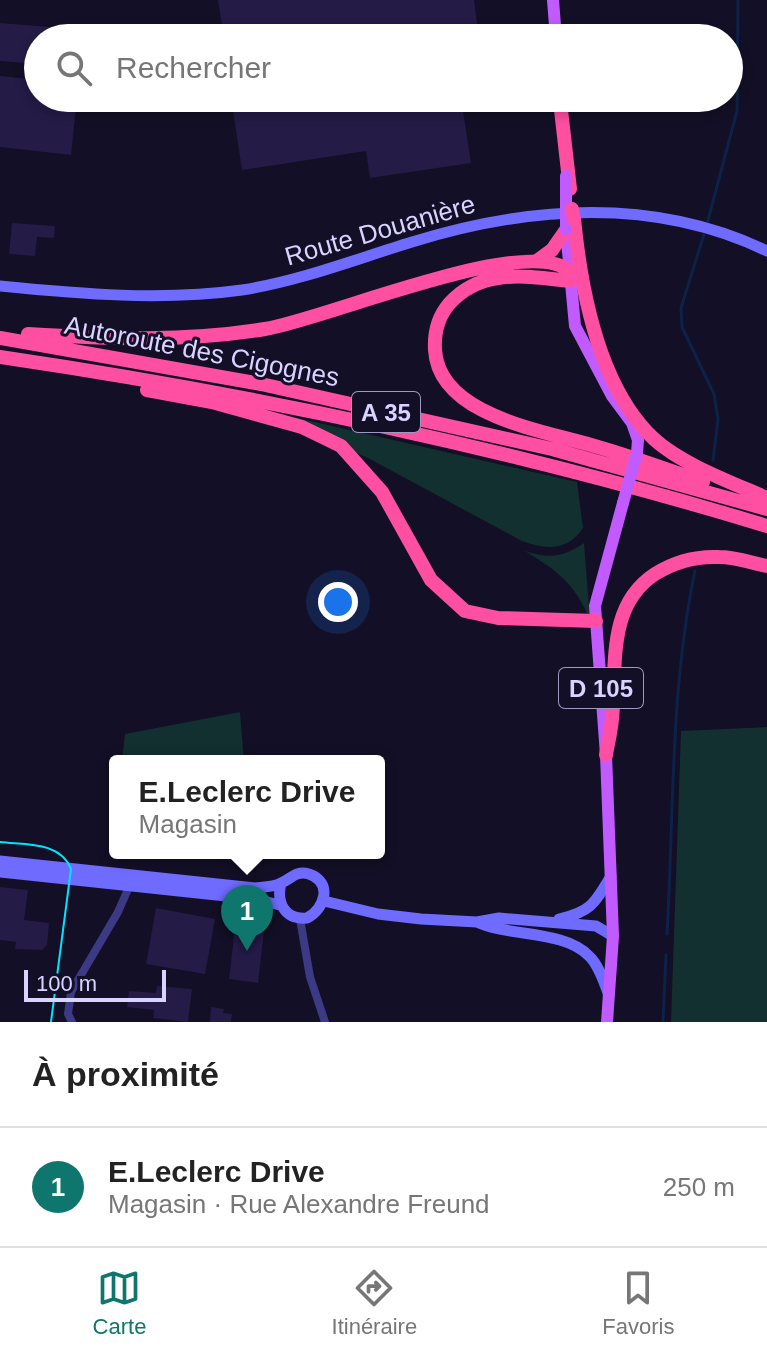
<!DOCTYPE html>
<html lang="fr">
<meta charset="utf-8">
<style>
:root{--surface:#fff;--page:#f6f6f6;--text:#222;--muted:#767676;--line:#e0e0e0;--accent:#0f766e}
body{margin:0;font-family:Helvetica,sans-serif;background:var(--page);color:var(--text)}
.scale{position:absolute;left:24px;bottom:20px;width:142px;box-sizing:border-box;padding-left:8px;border:4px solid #d9d4ff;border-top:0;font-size:22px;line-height:28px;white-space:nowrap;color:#d9d4ff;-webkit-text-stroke:6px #130f26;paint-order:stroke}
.you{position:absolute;left:338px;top:602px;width:28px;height:28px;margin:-20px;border:6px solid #fff;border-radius:50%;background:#1a73e8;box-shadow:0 0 0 12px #1a73e833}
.badge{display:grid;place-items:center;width:52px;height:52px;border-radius:50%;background:var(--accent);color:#fff;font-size:26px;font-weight:700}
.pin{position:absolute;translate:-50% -66px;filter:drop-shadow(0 2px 4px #0008)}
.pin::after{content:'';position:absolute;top:42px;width:28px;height:24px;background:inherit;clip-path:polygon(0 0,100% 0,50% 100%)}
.popup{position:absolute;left:109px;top:755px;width:276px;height:104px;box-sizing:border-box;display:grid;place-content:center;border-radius:8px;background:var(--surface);filter:drop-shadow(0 2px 6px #0005);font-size:26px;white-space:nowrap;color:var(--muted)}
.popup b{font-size:30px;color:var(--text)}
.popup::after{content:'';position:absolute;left:50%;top:100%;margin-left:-16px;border:16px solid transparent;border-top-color:var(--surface)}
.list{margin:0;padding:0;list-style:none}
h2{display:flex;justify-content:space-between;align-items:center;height:104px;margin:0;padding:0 32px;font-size:34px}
h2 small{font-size:26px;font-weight:400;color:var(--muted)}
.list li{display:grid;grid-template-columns:52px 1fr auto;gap:24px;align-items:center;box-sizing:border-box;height:120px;padding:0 32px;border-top:2px solid var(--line)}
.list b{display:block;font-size:30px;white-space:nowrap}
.list p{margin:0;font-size:26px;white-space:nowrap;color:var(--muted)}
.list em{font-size:26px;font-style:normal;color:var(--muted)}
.icon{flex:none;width:44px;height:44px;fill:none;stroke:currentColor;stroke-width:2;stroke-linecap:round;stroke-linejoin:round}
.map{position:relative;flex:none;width:767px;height:1022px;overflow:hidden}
.search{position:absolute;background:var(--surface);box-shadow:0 4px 12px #0003;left:24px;right:24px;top:24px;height:88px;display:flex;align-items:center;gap:20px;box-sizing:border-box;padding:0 28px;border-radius:44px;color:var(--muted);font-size:30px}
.sheet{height:224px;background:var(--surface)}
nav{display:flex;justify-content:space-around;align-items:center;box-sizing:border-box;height:112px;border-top:2px solid var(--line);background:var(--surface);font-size:22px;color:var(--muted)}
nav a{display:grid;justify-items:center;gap:4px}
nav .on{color:var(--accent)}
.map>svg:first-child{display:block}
</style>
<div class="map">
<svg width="767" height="1022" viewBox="0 0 767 1022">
<rect width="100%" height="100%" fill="#130f26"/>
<path fill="#12302f" d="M258 409 577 482 583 528C568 551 546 550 522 541L368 458Z
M584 543 590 620C575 584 558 571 525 551 549 559 564 557 584 543Z
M240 712 244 761H122L125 734Z
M767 727V1022H671L681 731Z"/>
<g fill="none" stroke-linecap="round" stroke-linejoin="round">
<path stroke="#0c2248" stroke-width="3" d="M707 224 737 111 738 0
M705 231 681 308 682 327 714 394 718 419 713 460
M667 934C674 813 670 690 695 571
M663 1022 666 955"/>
</g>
<path fill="#241b47" d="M218 0H474L479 38H207V34L223 31Z
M0 23 76 29V38H38V64L0 61Z
M0 76 38 80V98H77L71 155 0 147Z
M231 98H461L471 163 370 178 366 151 242 170Z
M12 223 55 226 54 238 37 237 35 256 9 254Z
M0 887 28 890 24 920 49 923 47 945 42 950 15 949 16 942 0 940Z
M156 908 215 919 205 974 146 964Z
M236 919 265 922 258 983 229 979Z
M157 986 192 989 188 1022 153 1018 154 1010 127 1007 129 991 156 993Z
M211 1007 224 1009 223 1013 232 1014 231 1022H210Z"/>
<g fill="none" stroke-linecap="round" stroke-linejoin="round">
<path stroke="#3d3a85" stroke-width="8" d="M300 919 310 977 325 1022
M72 1022 68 1014 71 992 118 912 129 887"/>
<path stroke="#6f6bff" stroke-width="11" d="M0 286C80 294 162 301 242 290 300 281 356 259 412 242 529 206 653 196 767 251
M0 861 255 888C263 887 274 887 281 883 291 879 296 870 309 874 333 882 325 909 307 918 285 920 276 903 281 883
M0 872 254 899 280 905
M324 901 378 914 421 919 477 922 499 918 596 926 613 936
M559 919C591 912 595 903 611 876
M477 922C509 937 564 930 589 956 599 965 604 983 609 995"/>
<path stroke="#c25bff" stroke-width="12" d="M553 0 556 38
M566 230 575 326 612 396 632 423 638 440 637 453
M607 1022 613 936 606 755 595 606 623 503"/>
<path stroke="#ff4fa3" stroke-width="14" d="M561 110 570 189
M574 219C581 290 599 388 654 439 681 464 733 483 767 498
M537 261 552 250 566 230
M569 281C526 276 481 268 449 304 438 317 434 333 435 350 439 417 547 431 598 447 633 457 668 470 703 482
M28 334C108 339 185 342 265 329 324 320 527 233 569 271
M0 338 261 384 552 449 767 509
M0 357C258 395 517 450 767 526
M147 390 212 402 302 427 341 446 382 492 431 580 465 611 498 618 596 621
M606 755C608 743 611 731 612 719 617 667 606 606 655 574 674 562 697 556 719 557 735 557 752 563 767 566"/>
<path stroke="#00e5ff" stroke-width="2" d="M0 842C25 845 60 841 71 869L51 1022"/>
<path stroke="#c25bff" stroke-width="12" d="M566 176V230
M623 503 637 453"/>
<path stroke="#ff4fa3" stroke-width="14" d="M572 209 574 219"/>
</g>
<g text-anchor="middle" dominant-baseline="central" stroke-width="6" stroke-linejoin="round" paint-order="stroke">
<g fill="#130f26" stroke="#9e99be" stroke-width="2">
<rect x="352" y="392" width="68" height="40" rx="6"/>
<rect x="559" y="668" width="84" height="40" rx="6"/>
</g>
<g font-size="24" font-weight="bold" fill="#d9d4ff">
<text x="386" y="412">A 35</text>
<text x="601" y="688">D 105</text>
</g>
<g font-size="26" fill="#d9d4ff" stroke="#130f26">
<text transform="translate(380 230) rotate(-16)">Route Douanière</text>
<text transform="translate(202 351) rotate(11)">Autoroute des Cigognes</text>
</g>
</g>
</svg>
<div class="scale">100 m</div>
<div class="you"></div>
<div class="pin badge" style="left:247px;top:951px">1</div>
<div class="popup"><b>E.Leclerc Drive</b>Magasin</div>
<div class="search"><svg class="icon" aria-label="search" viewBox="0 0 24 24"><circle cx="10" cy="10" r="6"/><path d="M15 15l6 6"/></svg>Rechercher</div>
</div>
<section class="sheet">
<h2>À proximité<small></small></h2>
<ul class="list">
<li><span class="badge">1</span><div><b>E.Leclerc Drive</b><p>Magasin · Rue Alexandre Freund</p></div><em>250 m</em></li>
</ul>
</section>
<nav>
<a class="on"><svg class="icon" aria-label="map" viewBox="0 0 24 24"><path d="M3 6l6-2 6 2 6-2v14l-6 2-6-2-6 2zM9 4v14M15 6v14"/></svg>Carte</a>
<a><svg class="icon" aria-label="directions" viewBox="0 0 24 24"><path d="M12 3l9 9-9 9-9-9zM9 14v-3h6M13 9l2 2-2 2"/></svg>Itinéraire</a>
<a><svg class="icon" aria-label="saved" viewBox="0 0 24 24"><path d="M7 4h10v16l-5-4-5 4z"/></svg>Favoris</a>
</nav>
